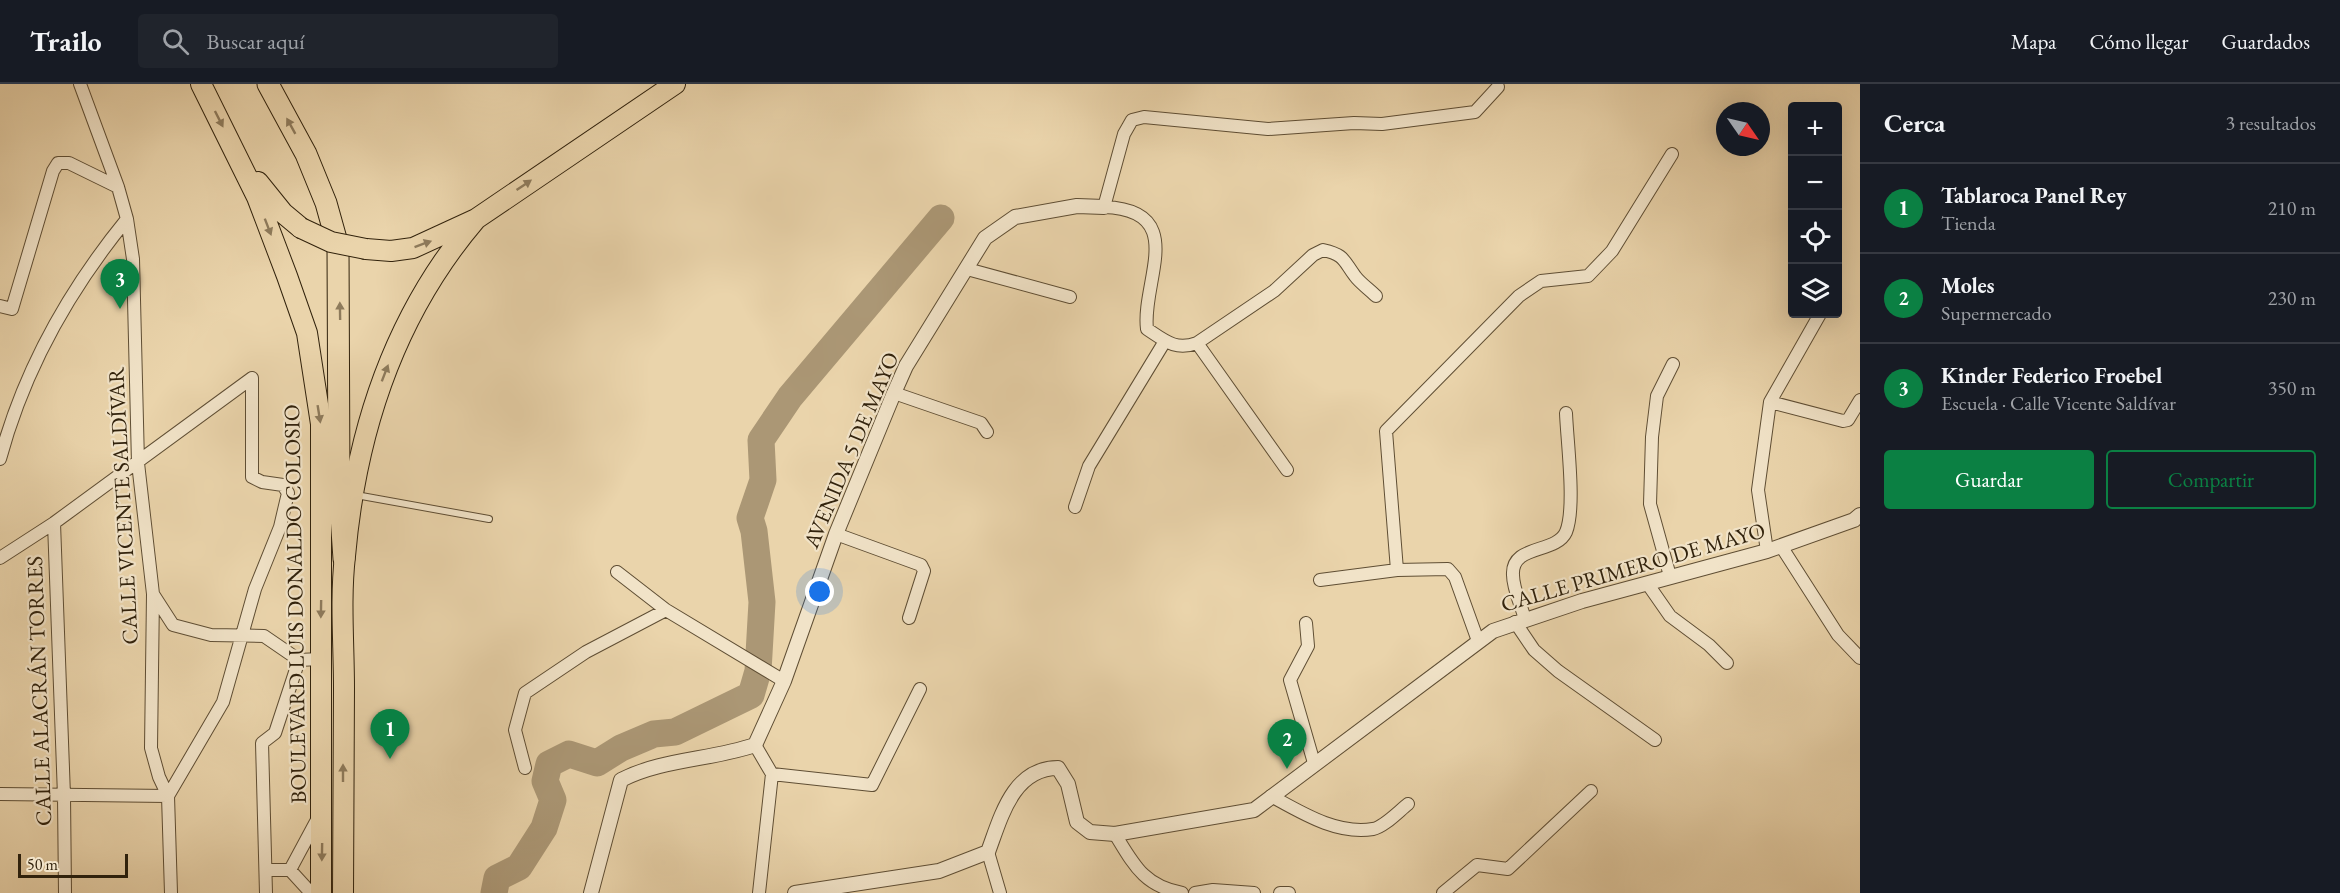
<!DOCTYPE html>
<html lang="es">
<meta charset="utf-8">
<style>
:root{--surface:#171b24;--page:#20242c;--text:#f1f3f6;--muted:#9ea1a6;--line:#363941;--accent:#0b8043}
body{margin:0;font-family:"EB Garamond",serif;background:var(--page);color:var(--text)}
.controls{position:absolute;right:18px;top:18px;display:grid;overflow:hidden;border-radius:6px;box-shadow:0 6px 24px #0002}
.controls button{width:54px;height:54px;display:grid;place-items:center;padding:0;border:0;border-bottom:2px solid var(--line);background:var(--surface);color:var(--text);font:30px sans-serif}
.compass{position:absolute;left:1716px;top:18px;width:54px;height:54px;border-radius:50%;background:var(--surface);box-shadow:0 6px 24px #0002;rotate:124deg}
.scale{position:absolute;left:18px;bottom:15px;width:110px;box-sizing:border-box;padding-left:6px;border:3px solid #31220c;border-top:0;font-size:16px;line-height:21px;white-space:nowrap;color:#31220c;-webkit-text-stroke:4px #f1e3c8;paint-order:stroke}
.you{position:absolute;left:820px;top:508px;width:21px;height:21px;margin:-15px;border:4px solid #fff;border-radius:50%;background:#1a73e8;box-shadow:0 0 0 9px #1a73e833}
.badge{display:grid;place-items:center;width:39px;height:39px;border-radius:50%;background:var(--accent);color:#fff;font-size:20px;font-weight:700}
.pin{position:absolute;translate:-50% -50px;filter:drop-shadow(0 2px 3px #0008)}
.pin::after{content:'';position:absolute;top:32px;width:21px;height:18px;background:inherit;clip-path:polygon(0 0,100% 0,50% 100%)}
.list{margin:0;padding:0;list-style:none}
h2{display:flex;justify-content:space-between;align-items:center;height:78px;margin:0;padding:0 24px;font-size:26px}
h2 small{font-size:20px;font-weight:400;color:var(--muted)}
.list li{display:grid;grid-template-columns:39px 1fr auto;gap:18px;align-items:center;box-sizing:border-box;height:90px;padding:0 24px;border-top:2px solid var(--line)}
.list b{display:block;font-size:22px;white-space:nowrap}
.list p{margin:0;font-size:20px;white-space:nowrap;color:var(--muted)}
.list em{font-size:20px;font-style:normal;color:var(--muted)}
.actions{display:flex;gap:12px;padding:18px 24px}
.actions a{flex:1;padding:14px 0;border:2px solid var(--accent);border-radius:6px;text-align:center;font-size:21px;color:var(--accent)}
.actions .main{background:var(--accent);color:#fff}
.icon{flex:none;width:33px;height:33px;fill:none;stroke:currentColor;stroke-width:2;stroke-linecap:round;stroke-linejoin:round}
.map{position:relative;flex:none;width:1860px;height:809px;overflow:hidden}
header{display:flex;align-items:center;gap:36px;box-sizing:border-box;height:84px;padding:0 30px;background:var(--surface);border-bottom:2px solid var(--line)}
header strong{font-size:28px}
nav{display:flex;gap:33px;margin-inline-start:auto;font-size:21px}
.search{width:420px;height:54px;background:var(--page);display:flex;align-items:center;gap:15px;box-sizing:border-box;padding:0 21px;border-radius:6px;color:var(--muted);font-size:22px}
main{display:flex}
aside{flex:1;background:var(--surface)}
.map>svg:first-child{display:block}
</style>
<header>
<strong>Trailo</strong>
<div class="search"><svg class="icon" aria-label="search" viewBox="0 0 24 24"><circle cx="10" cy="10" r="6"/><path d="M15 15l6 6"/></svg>Buscar aquí</div>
<nav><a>Mapa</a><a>Cómo llegar</a><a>Guardados</a></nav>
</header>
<main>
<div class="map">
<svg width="1860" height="809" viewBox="0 0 1860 809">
<rect width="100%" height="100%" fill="#ead4ab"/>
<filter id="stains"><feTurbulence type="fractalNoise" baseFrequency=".00333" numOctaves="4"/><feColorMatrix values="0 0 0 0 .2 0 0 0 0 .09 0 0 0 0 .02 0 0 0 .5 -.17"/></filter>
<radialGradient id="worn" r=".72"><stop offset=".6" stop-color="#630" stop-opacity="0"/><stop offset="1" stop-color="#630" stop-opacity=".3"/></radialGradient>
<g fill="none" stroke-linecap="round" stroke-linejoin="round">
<path stroke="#ab9775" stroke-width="27" d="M494 809 497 794 519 783 544 744 553 716 545 697 549 680 569 670 597 679 621 664 654 650 675 648 751 611 758 587 762 518 754 447 750 434 763 396 761 356 790 313 941 134"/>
<g stroke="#5f4e34" stroke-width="8">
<path id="service" d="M356 411 489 435"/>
</g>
<g stroke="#5f4e34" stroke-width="14">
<path id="minor" d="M80 0 118 103 127 135 133 175 138 379 153 510 151 664 159 693 168 712 171 809
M967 185 1070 213
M1376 212C1369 205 1360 199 1355 192 1343 176 1345 171 1323 166L1313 171 1274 207 1197 259C1176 267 1165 257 1147 245 1141 198 1190 126 1104 123L1124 50 1132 36 1144 33 1268 45 1354 39 1382 40 1475 28 1498 3
M0 222 12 225 53 87 58 79H69L118 103
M1197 259 1287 386
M894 309 981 339 987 348
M1770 318 1843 337 1848 336 1860 316
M0 375C24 286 69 206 127 135
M1075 423 1089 382 1165 257
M54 439 64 712 65 809
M836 450 921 481 924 487 909 534
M1781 462 1838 551 1860 574
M1767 467 1758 406 1770 318 1820 230
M0 474 54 439 252 294
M1397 486 1386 347 1519 212 1541 197 1588 192 1612 167 1672 70
M617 488 666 526 784 597
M1670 492 1650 420 1652 353 1657 312 1673 280
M1320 496 1397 486 1448 485 1455 493 1478 557
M1647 499 1670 532 1709 561 1727 579
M153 510 173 541 211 551 264 552 299 576 320 575
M1525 535C1521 521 1513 505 1513 491 1511 460 1556 470 1566 448 1576 424 1567 357 1566 329
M1515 538 1534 566 1558 587 1655 656
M1306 539 1308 562 1290 596 1314 679
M755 661 772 690 872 701 920 605
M525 684 515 646 525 609 586 568 666 526
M0 710 168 712
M168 712 223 618 255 505 280 443 288 409 283 401 262 398 252 393V294
M1271 712C1302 729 1337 751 1373 745 1384 743 1399 727 1408 720
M1115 750C1134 781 1144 802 1182 809
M988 768 1000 809
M266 786H290L311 809
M290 786 319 732
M266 809 262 659 275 649 299 576
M759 809 772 690
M1195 809 1213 806 1254 809
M1280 809H1289
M1443 809 1477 781 1508 785 1591 707"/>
</g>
<g stroke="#5f4e34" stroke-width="16">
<path id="tertiary" d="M591 809 621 696C662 675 711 676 755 661L784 597 836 450 894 309 906 282 985 154 1015 133 1077 122 1104 123
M795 809 939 787 988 768C1001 733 1013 684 1058 684L1068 700 1077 738 1090 748 1115 750 1254 726 1493 547 1582 517 1767 467 1854 436 1860 431"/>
</g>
<g stroke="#31220c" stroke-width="22">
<path id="trunk" d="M201 0 257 113 287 192 307 249 321 340V809
M258 98 283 129 301 144
M366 165 391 167 413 164 476 135 675 0
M343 809C343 741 344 672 344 604 344 561 340 515 345 472 356 347 394 231 476 135"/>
</g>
<g stroke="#31220c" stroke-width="23">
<path id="motorway" d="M268 0 306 70 326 119 338 162 339 403 344 475"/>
</g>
<use href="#service" stroke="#f1e3c8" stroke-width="6"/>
<use href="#minor" stroke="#f1e3c8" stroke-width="12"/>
<use href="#tertiary" stroke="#f1e3c8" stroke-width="14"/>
<use href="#trunk" stroke="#ead4ab" stroke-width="20"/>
<use href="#motorway" stroke="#ead4ab" stroke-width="21"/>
<g stroke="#31220c" stroke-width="22" stroke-linecap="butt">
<path id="trunk-bridge" d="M301 144 331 158 366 165"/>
</g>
<use href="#trunk-bridge" stroke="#ead4ab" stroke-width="20"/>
</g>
<defs><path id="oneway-solid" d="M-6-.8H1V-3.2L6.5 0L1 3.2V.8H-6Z" transform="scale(1.5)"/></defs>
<g fill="#8e7b5c">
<use href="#oneway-solid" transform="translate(219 35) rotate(63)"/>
<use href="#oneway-solid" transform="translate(291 42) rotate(-119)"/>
<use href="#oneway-solid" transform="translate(524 101) rotate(-34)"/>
<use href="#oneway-solid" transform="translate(268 143) rotate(69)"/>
<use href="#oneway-solid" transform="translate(423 160) rotate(-20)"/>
<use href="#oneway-solid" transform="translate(340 227) rotate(-91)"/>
<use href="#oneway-solid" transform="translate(385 289) rotate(-69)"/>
<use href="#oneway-solid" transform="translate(319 330) rotate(81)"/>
<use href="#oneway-solid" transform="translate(321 525) rotate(91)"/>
<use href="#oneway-solid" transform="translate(343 689) rotate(-90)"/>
<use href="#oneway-solid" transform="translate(322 768) rotate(91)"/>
</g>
<g text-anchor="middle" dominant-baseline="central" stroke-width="4.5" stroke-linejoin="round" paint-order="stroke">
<g font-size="22" fill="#31220c" stroke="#f1e3c8">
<text transform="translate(851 366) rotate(-67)">AVENIDA 5 DE MAYO</text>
<text transform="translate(123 422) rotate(-93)">CALLE VICENTE SALDÍVAR</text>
<text transform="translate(1633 483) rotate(-16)">CALLE PRIMERO DE MAYO</text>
<text transform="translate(295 520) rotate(-91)">BOULEVARD LUIS DONALDO COLOSIO</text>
<text transform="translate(39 607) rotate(-92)">CALLE ALACRÁN TORRES</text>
</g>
</g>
<rect width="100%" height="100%" filter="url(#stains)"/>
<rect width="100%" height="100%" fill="url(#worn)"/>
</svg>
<div class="controls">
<button>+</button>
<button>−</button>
<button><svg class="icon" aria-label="locate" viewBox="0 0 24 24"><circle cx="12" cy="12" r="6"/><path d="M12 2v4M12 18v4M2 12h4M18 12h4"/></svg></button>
<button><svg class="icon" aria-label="layers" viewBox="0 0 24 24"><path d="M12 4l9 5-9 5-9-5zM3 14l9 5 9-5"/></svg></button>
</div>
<svg class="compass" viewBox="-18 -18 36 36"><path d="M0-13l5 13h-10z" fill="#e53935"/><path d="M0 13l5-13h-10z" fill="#9ea1a6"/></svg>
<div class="scale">50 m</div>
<div class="you"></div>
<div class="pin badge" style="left:390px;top:675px">1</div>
<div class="pin badge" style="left:1287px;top:685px">2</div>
<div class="pin badge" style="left:120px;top:225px">3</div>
</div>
<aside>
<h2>Cerca<small>3 resultados</small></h2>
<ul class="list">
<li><span class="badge">1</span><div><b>Tablaroca Panel Rey</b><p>Tienda</p></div><em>210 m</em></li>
<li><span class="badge">2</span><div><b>Moles</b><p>Supermercado</p></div><em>230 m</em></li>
<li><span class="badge">3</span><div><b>Kinder Federico Froebel</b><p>Escuela · Calle Vicente Saldívar</p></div><em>350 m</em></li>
</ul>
<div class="actions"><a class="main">Guardar</a><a>Compartir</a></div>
</aside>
</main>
